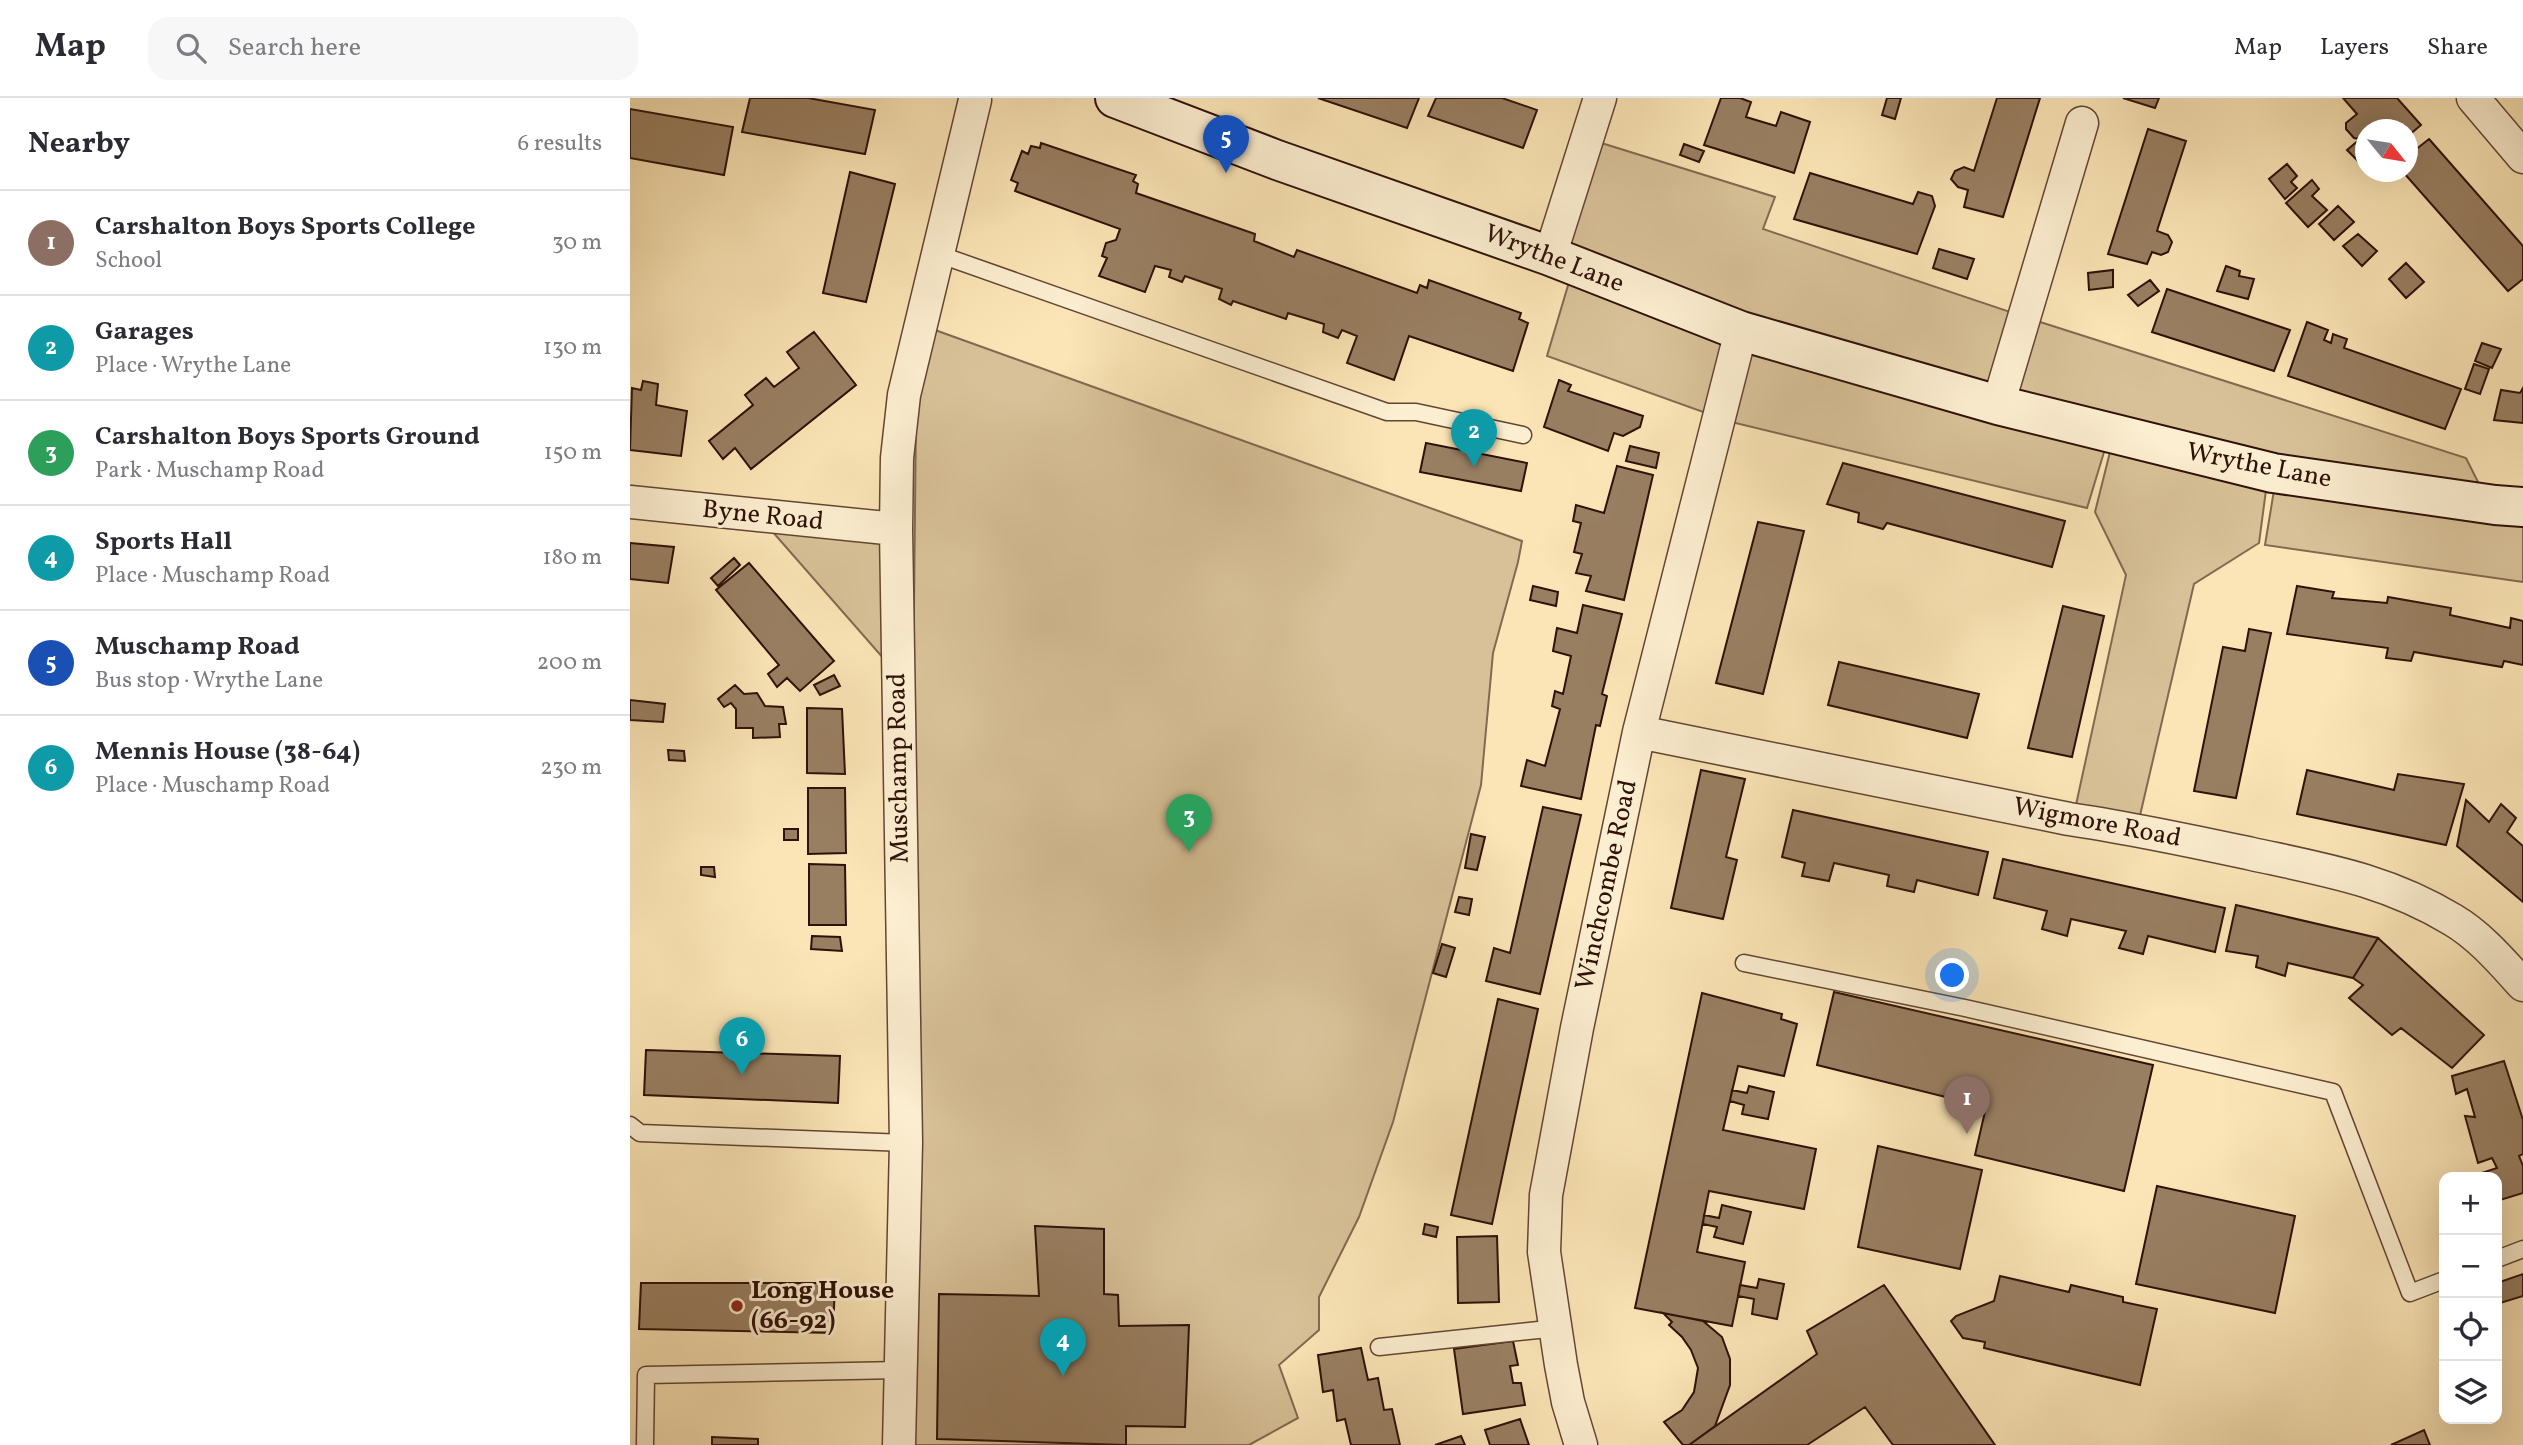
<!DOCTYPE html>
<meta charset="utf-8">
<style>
:root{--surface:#fff;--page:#f7f7f7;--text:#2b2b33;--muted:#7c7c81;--line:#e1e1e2;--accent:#8f2418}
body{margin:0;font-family:Vollkorn,serif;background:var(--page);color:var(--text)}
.controls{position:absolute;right:21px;bottom:21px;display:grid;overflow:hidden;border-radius:14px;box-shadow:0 7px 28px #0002}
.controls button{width:63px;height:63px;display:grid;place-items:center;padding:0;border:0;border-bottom:2px solid var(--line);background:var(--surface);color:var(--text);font:35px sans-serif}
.compass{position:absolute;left:1725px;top:21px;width:63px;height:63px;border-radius:50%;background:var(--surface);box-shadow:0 7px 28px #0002;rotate:120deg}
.you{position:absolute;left:1323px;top:878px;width:24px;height:24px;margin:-18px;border:5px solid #fff;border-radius:50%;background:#1a73e8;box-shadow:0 0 0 10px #1a73e833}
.badge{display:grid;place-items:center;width:46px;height:46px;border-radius:50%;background:var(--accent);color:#fff;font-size:23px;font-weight:700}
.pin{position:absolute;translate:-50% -58px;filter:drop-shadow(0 2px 4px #0008)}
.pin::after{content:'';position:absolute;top:37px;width:24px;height:21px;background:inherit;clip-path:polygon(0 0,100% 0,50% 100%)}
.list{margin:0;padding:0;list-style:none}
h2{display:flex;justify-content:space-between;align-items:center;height:91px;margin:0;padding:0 28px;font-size:30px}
h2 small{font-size:23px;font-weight:400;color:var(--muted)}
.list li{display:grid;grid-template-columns:46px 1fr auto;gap:21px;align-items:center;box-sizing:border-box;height:105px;padding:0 28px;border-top:2px solid var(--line)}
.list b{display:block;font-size:26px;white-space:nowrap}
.list p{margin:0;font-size:23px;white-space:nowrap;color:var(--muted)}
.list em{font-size:23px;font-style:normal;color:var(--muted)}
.icon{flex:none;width:38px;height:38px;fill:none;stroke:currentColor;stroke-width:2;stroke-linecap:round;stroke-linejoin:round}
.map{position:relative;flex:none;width:1893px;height:1347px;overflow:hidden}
header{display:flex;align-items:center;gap:42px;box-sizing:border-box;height:98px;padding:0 35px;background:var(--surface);border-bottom:2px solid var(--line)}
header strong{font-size:33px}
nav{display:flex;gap:38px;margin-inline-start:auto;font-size:24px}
.search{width:490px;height:63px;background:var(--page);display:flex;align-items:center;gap:18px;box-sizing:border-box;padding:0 24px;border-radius:21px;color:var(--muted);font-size:26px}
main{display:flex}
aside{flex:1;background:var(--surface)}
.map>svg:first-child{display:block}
</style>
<header>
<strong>Map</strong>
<div class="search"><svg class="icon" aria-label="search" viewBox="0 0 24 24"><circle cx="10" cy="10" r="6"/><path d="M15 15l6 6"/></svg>Search here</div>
<nav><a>Map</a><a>Layers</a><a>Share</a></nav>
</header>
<main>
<aside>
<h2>Nearby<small>6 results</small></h2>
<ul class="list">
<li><span class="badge" style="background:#8d6e63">1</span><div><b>Carshalton Boys Sports College</b><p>School</p></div><em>30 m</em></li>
<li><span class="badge" style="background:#0f9aa8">2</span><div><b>Garages</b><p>Place · Wrythe Lane</p></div><em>130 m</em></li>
<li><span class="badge" style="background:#2e9e5b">3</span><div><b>Carshalton Boys Sports Ground</b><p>Park · Muschamp Road</p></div><em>150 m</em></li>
<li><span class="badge" style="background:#0f9aa8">4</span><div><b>Sports Hall</b><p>Place · Muschamp Road</p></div><em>180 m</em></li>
<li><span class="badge" style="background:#1a4fb4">5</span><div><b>Muschamp Road</b><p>Bus stop · Wrythe Lane</p></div><em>200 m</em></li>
<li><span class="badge" style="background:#0f9aa8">6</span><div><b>Mennis House (38-64)</b><p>Place · Muschamp Road</p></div><em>230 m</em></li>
</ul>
</aside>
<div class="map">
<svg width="1893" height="1347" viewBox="0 0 1893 1347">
<rect width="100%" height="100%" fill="#fbe5b6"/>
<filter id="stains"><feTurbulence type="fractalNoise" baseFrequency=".00286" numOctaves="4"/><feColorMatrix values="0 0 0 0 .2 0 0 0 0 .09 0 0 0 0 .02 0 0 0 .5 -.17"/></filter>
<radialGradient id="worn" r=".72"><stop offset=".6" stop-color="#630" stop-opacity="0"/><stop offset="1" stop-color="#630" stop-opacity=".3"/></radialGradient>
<path fill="#d8c198" stroke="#846950" stroke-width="2" d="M965 43 1145 99 1133 131 1407 223 1836 360 1856 400 1477 331 927 154Z
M942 174 1107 236 1087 319 917 258Z
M305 232 892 443 888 464 863 555 851 687 763 1024 729 1119 689 1199V1232L649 1267 668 1320 619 1347H283V603L286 317Z
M1112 236 1478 341 1457 410 1089 321Z
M1483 342 1638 377 1629 445 1564 486 1508 726 1444 716 1496 477 1465 414Z
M1646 380 1893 416V484L1635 447Z
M134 424 258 440 261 569Z"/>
<path fill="#997f62" stroke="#2f1107" stroke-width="2" d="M120 0H178L245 12 235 56 112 34Z
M688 0H789L777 30Z
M806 0H872L907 12 893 50 798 18Z
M1091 0H1110L1121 4 1116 19 1146 28 1151 14 1180 24 1164 75 1074 47Z
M1257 0H1271L1265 21 1252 17Z
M1367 0H1410L1373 119 1334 109 1338 92 1328 89 1321 81 1325 73 1334 69 1344 73Z
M1493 0H1529L1525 10Z
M1713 0H1767L1791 27 1778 38V32H1736V71L1717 52 1730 41 1724 40 1716 31V25L1727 16Z
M0 11 103 29 94 77 0 60Z
M1518 31 1556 43 1527 133 1538 137 1542 144 1538 154 1531 157 1522 154 1517 166 1478 156Z
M1799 41 1893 148V181L1878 193 1773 74H1778V53L1780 56Z
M411 45 506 77 503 83 508 86 506 95 625 136 624 143 664 159 667 152 787 195 790 187 797 190 799 182 891 215 889 221 898 225 883 273 779 238 764 282 717 265 727 238 712 232 708 240 693 234 694 226 658 215 656 221 603 203 601 207 589 201 592 191 555 178 552 184 539 179 541 172 525 168 515 194 469 178 477 160 472 158 476 145 486 142 490 131 385 93 388 85 381 82 392 53 398 56 401 48 410 50Z
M1054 46 1074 53 1069 64 1050 57Z
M1657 66 1667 78 1661 84 1667 90 1655 101 1639 81Z
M220 74 265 86 236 204 193 195Z
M1180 75 1283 106 1288 94 1302 98 1305 108 1287 156 1164 121Z
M1682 82 1689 91 1682 98 1697 112 1678 129 1656 105Z
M1708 108 1724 124 1704 142 1689 126Z
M1728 136 1747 153 1732 168 1713 148Z
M1309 151 1344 161 1337 181 1303 170Z
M1776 165 1794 184 1776 200 1759 181Z
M1596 168 1610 173 1609 178 1624 181 1618 201 1587 193Z
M1483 172V189L1459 192 1458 175Z
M1520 182 1529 193 1508 208 1498 197Z
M1537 191 1660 232 1644 273 1522 234Z
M1677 224 1698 232 1694 242 1701 245 1703 236 1717 241 1714 250 1831 291 1815 331 1658 278Z
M184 234 226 287 121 371 105 350 93 361 79 343 123 307 115 297 136 280 144 289 169 270 157 254Z
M1852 245 1871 251 1862 270 1845 263Z
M1844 266 1859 271 1850 296 1835 291Z
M929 282 941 287 938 293 1013 318 1010 329 993 338 984 335 978 353 914 329Z
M13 283 28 286 26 307 57 313 51 358 0 352 2 290 11 292Z
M1893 290V325L1864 322 1871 292 1890 295Z
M796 345 897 365 891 393 790 374Z
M1000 348 1029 355 1026 370 996 363Z
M1213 365 1435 423 1422 469 1257 425 1253 431 1228 424 1229 415 1197 406Z
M987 368 1023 377 994 502 956 493 961 478 946 475 952 456 944 454 951 425 943 423 946 407 974 415Z
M1128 424 1174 433 1133 596 1086 585Z
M0 445 44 449 38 485 0 481Z
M104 460 110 467 88 488 81 480Z
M119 465 204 563 170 593 157 580 147 589 138 576 149 567 86 492Z
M903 488 928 494 926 508 900 502Z
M1667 488 1704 494 1702 500 1757 505 1758 499 1821 510 1820 517 1880 530 1881 520 1893 523V567L1874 563 1872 569 1784 554 1781 563 1756 560 1758 550 1657 536Z
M953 507 992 516 972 596 977 598 970 628 966 627 951 701 891 688 897 662 915 668 930 611 922 608 925 593 933 596 941 558 923 553 927 530 947 535Z
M1433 508 1474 518 1442 659 1398 650Z
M1619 531 1641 535 1606 700 1564 693 1593 549 1615 553Z
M1209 564 1349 596 1337 640 1198 607Z
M204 577 210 588 190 597 184 587Z
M105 587 114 596 127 595 135 608 153 609 156 626H149L150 639 123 640V630H106V611L101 605 94 609 88 601Z
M0 602 35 606 33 624 0 622Z
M177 610 212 611 215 676 177 675Z
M38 652 54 653 55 663 39 662Z
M1071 672 1115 681 1096 759 1107 762 1093 821 1041 810Z
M1677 672 1764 692 1768 676 1834 686 1816 747 1667 716Z
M178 690H215L216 755 178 756Z
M1836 702 1859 724 1871 706 1886 720 1877 734 1893 748V804L1827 748Z
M913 709 951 717 910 896 856 883 864 850 880 855Z
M1163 712 1358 754 1348 797 1287 782 1284 794 1257 788 1259 777 1204 765 1199 783 1172 778 1175 765 1152 759Z
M154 731H168V742H154Z
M841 736 855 739 847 772 835 770Z
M1373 761 1595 810 1585 854 1518 838 1513 856 1489 850 1496 833 1441 821 1437 838 1412 831 1417 813 1364 800Z
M179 766 215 767 216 827H179Z
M71 769H84L85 779 71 777Z
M829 799 842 801 839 817 825 814Z
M1606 807 1748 840 1723 880 1658 865 1655 878 1626 869 1628 858 1596 853Z
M182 838 210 839 212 853 181 851Z
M1748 840 1854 937 1822 970 1771 930 1762 937 1719 900 1733 887 1723 880Z
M812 846 825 850 816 879 803 875Z
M1204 894 1523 967 1494 1093 1345 1057 1356 1009 1187 967Z
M1072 895 1152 916 1151 921 1167 926 1154 978 1108 968 1093 1032 1186 1051 1174 1111 1079 1093 1067 1154 1115 1164 1102 1228 1005 1210Z
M868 901 908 911 862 1126 821 1117Z
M16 952 210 958 208 1005 14 997Z
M1874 963 1893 1022V1056L1889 1058 1893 1068V1095L1867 1103V1079H1850L1849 1076 1867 1070 1862 1060 1848 1065 1835 1018 1845 1019 1837 991 1826 996 1822 978Z
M1119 988 1144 994 1138 1021 1112 1016 1114 1007 1100 1003 1102 992 1117 995Z
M1248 1048 1352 1072 1330 1171 1228 1149Z
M1527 1088 1665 1118 1645 1215 1506 1186Z
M1092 1107 1121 1114 1113 1146 1084 1139 1087 1129 1073 1126 1074 1117 1089 1120Z
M795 1126 808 1129 806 1139 793 1136Z
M405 1128 474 1131V1196L488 1197 489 1228 559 1227 555 1329 496 1328V1347L307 1341 309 1196 409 1198Z
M867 1138 869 1204 828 1205 827 1139Z
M1893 1176V1198L1867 1206V1185Z
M1370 1178 1439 1194 1441 1187 1493 1199V1204L1527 1211 1510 1287 1354 1250 1355 1244 1333 1240 1321 1223 1326 1218 1364 1203Z
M1129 1181 1154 1186 1147 1221 1122 1216 1124 1201 1108 1198 1110 1187 1127 1190Z
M11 1185H205L203 1235 9 1231Z
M1254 1187 1365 1347H1263L1235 1309 1177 1347H1059L1187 1256 1177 1233Z
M1033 1215 1073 1223 1092 1239 1100 1261V1287L1085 1328 1059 1347H1053L1034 1324 1052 1312 1064 1294 1068 1270 1061 1252 1052 1239 1039 1227 1042 1224Z
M883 1243 888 1267 880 1268 883 1285H891L895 1307 833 1316 824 1251Z
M731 1250 738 1282 748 1280 754 1312 762 1311 770 1347H721L715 1321 707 1323 703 1292 693 1294 688 1257Z
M890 1321 899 1347H860L855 1332Z
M1794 1332 1800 1347H1761Z
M831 1338 835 1347H805Z
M82 1339 128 1341V1347H82Z"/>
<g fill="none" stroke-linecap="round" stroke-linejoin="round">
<g stroke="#624633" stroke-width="19">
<path id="lane" d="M308 156 757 314H786L893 337
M1114 865 1335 910 1703 994 1780 1195 1814 1182
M0 1027 10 1035 276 1045
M1867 1161 1893 1151
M749 1249 927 1230
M15 1347 16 1277 270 1272"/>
</g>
<g stroke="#624633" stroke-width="35">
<path id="street" d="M1843 0 1893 59
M920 158 970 0
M1368 307 1452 25
M0 404 266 431
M1009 634 1439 721C1501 730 1561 743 1622 756 1696 772 1757 782 1823 822 1850 838 1872 864 1893 887
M269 1347 276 1045 266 431 267 360 274 297 345 2
M951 1347 938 1304 931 1267 914 1154 916 1097 947 930 1009 634 1111 233"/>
</g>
<g stroke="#2f1107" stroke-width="42">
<path id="secondary" d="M485 0 647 62 920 158 1111 233 1368 307 1643 375 1865 407 1893 409"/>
</g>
<use href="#lane" stroke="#fceed0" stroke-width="16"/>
<use href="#street" stroke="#fceed0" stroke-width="32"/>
<use href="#secondary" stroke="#fceed0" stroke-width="38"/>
</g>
<circle fill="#8f2418" stroke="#fceed0" stroke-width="2.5" cx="107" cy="1208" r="7"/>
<g text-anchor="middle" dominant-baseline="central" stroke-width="6" stroke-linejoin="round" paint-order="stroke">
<g font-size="26" fill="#2f1107" stroke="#fceed0">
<text transform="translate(924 161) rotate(21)">Wrythe Lane</text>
<text transform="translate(1629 368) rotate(11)">Wrythe Lane</text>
<text transform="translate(133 418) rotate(6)">Byne Road</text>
<text transform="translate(269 670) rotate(-91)">Muschamp Road</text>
<text transform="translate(1467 725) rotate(11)">Wigmore Road</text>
<text transform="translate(977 787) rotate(-78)">Winchcombe Road</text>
</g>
<g font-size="26" font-weight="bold" fill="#2f1107" stroke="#fceed0" text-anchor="start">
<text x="121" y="1193">Long House<tspan x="121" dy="30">(66-92)</tspan></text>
</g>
</g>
<rect width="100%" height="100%" filter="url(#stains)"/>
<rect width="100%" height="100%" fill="url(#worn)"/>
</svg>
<div class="controls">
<button>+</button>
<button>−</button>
<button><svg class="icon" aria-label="locate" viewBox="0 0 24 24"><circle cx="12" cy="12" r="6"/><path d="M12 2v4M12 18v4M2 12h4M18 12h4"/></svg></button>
<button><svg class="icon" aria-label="layers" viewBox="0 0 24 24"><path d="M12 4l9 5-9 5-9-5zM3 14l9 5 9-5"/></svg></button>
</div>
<svg class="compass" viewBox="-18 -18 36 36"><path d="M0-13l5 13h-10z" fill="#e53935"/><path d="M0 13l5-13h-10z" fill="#7c7c81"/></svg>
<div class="you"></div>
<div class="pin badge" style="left:1337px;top:1036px;background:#8d6e63">1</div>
<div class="pin badge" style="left:844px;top:369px;background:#0f9aa8">2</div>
<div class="pin badge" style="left:559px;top:754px;background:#2e9e5b">3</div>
<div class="pin badge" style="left:433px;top:1278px;background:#0f9aa8">4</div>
<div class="pin badge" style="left:596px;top:75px;background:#1a4fb4">5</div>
<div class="pin badge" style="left:112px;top:977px;background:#0f9aa8">6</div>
</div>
</main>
